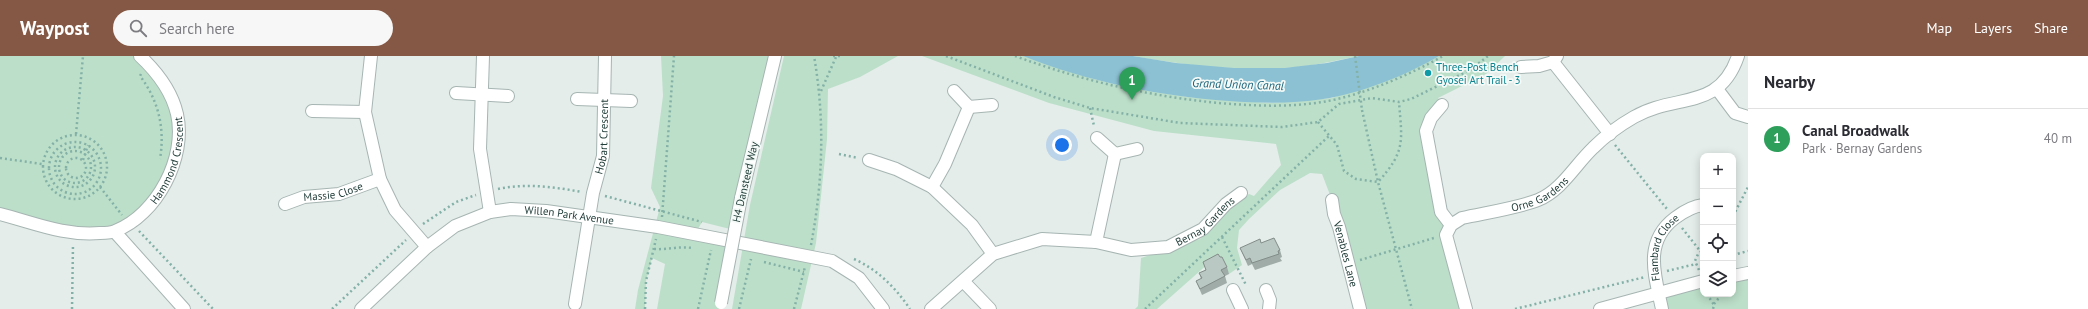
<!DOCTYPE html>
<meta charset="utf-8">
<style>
:root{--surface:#fff;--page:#f7f7f7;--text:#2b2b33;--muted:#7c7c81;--line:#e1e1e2;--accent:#855845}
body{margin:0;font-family:"PT Sans",sans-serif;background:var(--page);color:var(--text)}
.controls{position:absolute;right:12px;bottom:12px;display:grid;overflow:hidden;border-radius:8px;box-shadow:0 2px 10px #0003}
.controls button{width:36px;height:36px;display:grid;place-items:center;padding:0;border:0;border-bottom:1px solid var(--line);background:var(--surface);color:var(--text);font:20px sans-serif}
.you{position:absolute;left:1062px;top:89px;width:14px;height:14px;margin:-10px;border:3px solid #fff;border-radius:50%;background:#1a73e8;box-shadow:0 0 0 6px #1a73e833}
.badge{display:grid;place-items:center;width:26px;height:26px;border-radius:50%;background:var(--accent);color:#fff;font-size:13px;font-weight:700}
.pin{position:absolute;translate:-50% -33px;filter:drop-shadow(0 1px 2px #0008)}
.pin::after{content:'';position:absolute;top:21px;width:14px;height:12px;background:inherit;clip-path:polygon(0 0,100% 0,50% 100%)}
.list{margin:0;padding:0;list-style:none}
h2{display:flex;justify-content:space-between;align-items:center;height:52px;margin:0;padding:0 16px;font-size:17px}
h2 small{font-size:13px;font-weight:400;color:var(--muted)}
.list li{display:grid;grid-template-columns:26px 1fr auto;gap:12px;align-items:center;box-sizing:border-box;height:60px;padding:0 16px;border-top:1px solid var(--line)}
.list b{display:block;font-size:15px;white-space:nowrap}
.list p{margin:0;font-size:13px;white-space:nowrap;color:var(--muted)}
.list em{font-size:13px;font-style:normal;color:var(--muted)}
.icon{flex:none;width:22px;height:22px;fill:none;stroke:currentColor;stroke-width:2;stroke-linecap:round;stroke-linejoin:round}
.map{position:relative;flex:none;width:1748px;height:253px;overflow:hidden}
header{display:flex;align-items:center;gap:24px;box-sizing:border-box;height:56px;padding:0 20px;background:var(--accent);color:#fff}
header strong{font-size:19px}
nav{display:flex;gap:22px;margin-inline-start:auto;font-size:14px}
.search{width:280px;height:36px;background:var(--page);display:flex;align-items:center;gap:10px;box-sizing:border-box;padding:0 14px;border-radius:22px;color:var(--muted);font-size:15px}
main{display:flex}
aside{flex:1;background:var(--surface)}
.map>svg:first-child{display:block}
</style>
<header>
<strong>Waypost</strong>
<div class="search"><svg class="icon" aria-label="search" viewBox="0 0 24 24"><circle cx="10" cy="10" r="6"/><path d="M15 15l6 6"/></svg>Search here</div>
<nav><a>Map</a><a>Layers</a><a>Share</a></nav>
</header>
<main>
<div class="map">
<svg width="1748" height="253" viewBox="0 0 1748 253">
<rect width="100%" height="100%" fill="#e4edea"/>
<path fill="#bcdfc9" d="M0 0H140L177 58 172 116 131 166 81 179 0 158Z
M661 0H775L734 174 702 166 695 178 732 187 720 253H657L665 208 652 202 646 225 645 253H635L638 234 660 151 651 132 663 40Z
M784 0H898L860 21 828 33 827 83 816 187 801 253H732L750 149Z
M922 0H1023L1094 23 1127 31 1188 41 1271 47 1332 42 1396 20 1439 0H1505L1486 18 1438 42 1442 49 1426 75 1446 179 1466 253H1360L1332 144 1322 118 1310 117 1280 134 1249 163 1239 174 1237 192 1242 209 1229 218 1222 203 1218 199 1157 253H1135L1138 250 1141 202 1200 183 1236 147 1249 138 1254 140 1281 109 1276 88 1154 75 1049 47Z
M1133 0H1359C1334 5 1309 11 1283 12 1233 15 1183 9 1133 0Z
M1748 217V253H1662L1659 238 1703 225V238H1733V220Z"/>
<path fill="#8bc1d3" d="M1023 0H1133L1176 7 1234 12H1284L1327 7 1359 0H1439C1407 19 1359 38 1323 43 1291 48 1261 47 1229 45 1159 40 1089 26 1023 0Z"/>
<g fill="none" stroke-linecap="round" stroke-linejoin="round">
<g stroke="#a6b5b2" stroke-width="14">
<g id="minor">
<path d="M371 0 365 56 380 123 395 154 427 191"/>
<path d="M483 0 480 93 490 156"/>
<path d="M1553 6 1610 78"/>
<path d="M1521 11 1539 10 1553 6 1557 0"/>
<path d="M1717 33 1735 57 1748 61"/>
<path d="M954 35 969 51 992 49"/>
<path d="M456 37 508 40"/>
<path d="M577 43 631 45"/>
<path d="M1442 49 1431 62 1426 75 1441 156 1451 169"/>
<path d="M312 55 365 56"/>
<path d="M1097 82 1115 98 1137 93"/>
<path d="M869 104 896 113 932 131 972 169 993 198"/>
<path d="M932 131 945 108 969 51"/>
<path d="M741 142 775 0"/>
<path id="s1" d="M1332 144 1334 158 1339 171 1360 253"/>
<path id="s2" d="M285 148 304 141 339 138 380 123"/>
<path id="s3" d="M0 158C35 167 64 180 100 177 105 177 111 177 115 175 157 159 187 101 177 58 172 36 156 15 140 0"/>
<path d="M115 176 184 253"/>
<path d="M1096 186 1115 98"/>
<path d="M1733 220 1748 217"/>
<path d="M964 226 990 253"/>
<path d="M1233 234 1242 253"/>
<path d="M1266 234 1270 244 1269 253"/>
<path id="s4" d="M575 248 593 137 603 100 605 0"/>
<path id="s5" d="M361 253 427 191 455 170 490 156 511 153 546 155 658 171 832 205 859 222 883 253"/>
<path id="s6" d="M931 253 993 198 1042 183 1096 186 1131 194 1168 191 1203 173 1226 148 1241 137"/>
<path id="s7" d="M1466 253 1446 179 1451 169 1462 162C1484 157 1518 152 1538 144 1562 134 1575 109 1593 92 1605 80 1620 69 1634 61 1675 37 1719 56 1738 0"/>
<path d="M1600 253 1703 225"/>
<path id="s8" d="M1662 253C1655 220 1643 186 1675 162 1683 156 1693 150 1703 149"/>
</g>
</g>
<path stroke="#84b1a7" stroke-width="2.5" stroke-dasharray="2 3" stroke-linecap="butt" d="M833 0H841
M946 0 1054 41 1090 52 1180 67 1282 71 1318 66 1339 48 1372 42 1399 46 1411 43 1470 14 1488 0
M1015 0C1086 26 1156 42 1231 48 1261 50 1292 51 1322 46 1361 40 1409 19 1443 0
M141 18 140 20C159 45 165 73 160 103
M821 35 836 1
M1090 52 1094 70
M1362 54 1378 126 1412 253
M1318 66 1337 89 1344 115 1356 123 1378 126C1406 95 1402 85 1399 46
M76 78 83 0
M43 111a32 32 0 1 1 64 0a32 32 0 1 1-64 0Z
M49 112a26 26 0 1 1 52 0a26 26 0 1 1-52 0Z
M1615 89 1667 153
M55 111a20 20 0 1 1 40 0a20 20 0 1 1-40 0Z
M59 111a16 16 0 1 1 32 0a16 16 0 1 1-32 0Z
M839 98 858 102
M66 112a10 10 0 1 1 20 0a10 10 0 1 1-20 0Z
M0 102 42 108
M83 104 88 89
M100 131 122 159
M498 133C526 127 554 131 582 136
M605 140 702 166
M1733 160 1748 131
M662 161 674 0
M423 168 456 146 476 139
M1682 172 1701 196
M139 175 213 253
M1222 181 1246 229
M811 189C823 126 825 63 814 0
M654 193C667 194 679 190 692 192
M1733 199 1748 195
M854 203C878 214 895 231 910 253
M1360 204 1434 182
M764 206 804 216
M1699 214 1695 205 1698 198 1703 194
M1667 215 1696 208
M1707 238 1714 249 1713 253
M1714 248 1722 238
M72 253 73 188
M332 253 406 184
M645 253 646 225 656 183
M698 253 711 194
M739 253 751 203
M794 253 805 211
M1145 253 1330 79
M1515 253 1645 221"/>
<use href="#minor" stroke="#fff" stroke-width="12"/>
<g stroke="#a6b5b2" stroke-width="14" stroke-linecap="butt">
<path id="minor-bridge" d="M721 247 741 142"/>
</g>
<path stroke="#84b1a7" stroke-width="2.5" stroke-dasharray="2 3" stroke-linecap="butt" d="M1355 0 1362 54"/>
<use href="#minor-bridge" stroke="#fff" stroke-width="12"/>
</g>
<path fill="#9faca8" d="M1261 187 1280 194 1282 201 1280 202 1282 205 1255 214 1252 208 1248 210 1240 192Z
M1220 201 1227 211 1229 218 1225 220 1227 227 1202 239 1196 225 1201 223 1199 217 1206 214 1203 206Z"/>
<path fill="#b9c8c3" stroke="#828c88" d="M1274 182 1280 194 1278 195 1279 198 1252 207 1250 202 1246 204 1240 192 1260 183 1261 187Z
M1218 198 1220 201H1222L1227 211 1221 214 1225 220 1200 233 1196 225 1202 222 1199 217 1206 214 1203 206Z"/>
<circle fill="#0f9aa8" stroke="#f4faf7" stroke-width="1.5" cx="1428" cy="17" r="4"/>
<g text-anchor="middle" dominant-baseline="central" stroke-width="3.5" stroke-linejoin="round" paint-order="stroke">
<g font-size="11" fill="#0d838f" stroke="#f4faf7" text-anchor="start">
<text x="1436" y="11">Three-Post Bench<tspan x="1436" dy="13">Gyosei Art Trail - 3</tspan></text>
</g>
<g font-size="11" fill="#233f3a" stroke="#f4faf7">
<text stroke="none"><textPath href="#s4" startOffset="170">Hobart Crescent</textPath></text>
<text stroke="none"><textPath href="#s3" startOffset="211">Hammond Crescent</textPath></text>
<text transform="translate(745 126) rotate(-77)">H4 Dansteed Way</text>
<text stroke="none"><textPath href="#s7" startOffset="183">Orne Gardens</textPath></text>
<text stroke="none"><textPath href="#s2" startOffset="50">Massie Close</textPath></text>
<text stroke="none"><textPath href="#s5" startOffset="243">Willen Park Avenue</textPath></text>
<text stroke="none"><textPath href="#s6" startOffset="307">Bernay Gardens</textPath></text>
<text stroke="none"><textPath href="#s8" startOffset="65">Flambard Close</textPath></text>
<text stroke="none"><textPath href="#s1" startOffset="56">Venables Lane</textPath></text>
</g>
<g font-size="12" font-style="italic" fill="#1c637c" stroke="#f4faf7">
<text transform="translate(1238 28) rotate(2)">Grand Union Canal</text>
</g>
</g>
</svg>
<div class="controls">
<button>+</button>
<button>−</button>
<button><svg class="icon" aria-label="locate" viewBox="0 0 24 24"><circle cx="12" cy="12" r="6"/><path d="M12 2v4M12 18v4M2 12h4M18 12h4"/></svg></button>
<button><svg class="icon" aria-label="layers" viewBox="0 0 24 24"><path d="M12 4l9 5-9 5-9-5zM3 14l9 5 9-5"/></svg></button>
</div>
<div class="you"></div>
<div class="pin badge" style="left:1132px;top:44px;background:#2e9e5b">1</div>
</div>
<aside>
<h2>Nearby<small></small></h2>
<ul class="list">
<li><span class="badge" style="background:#2e9e5b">1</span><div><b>Canal Broadwalk</b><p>Park · Bernay Gardens</p></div><em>40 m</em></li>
</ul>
</aside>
</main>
